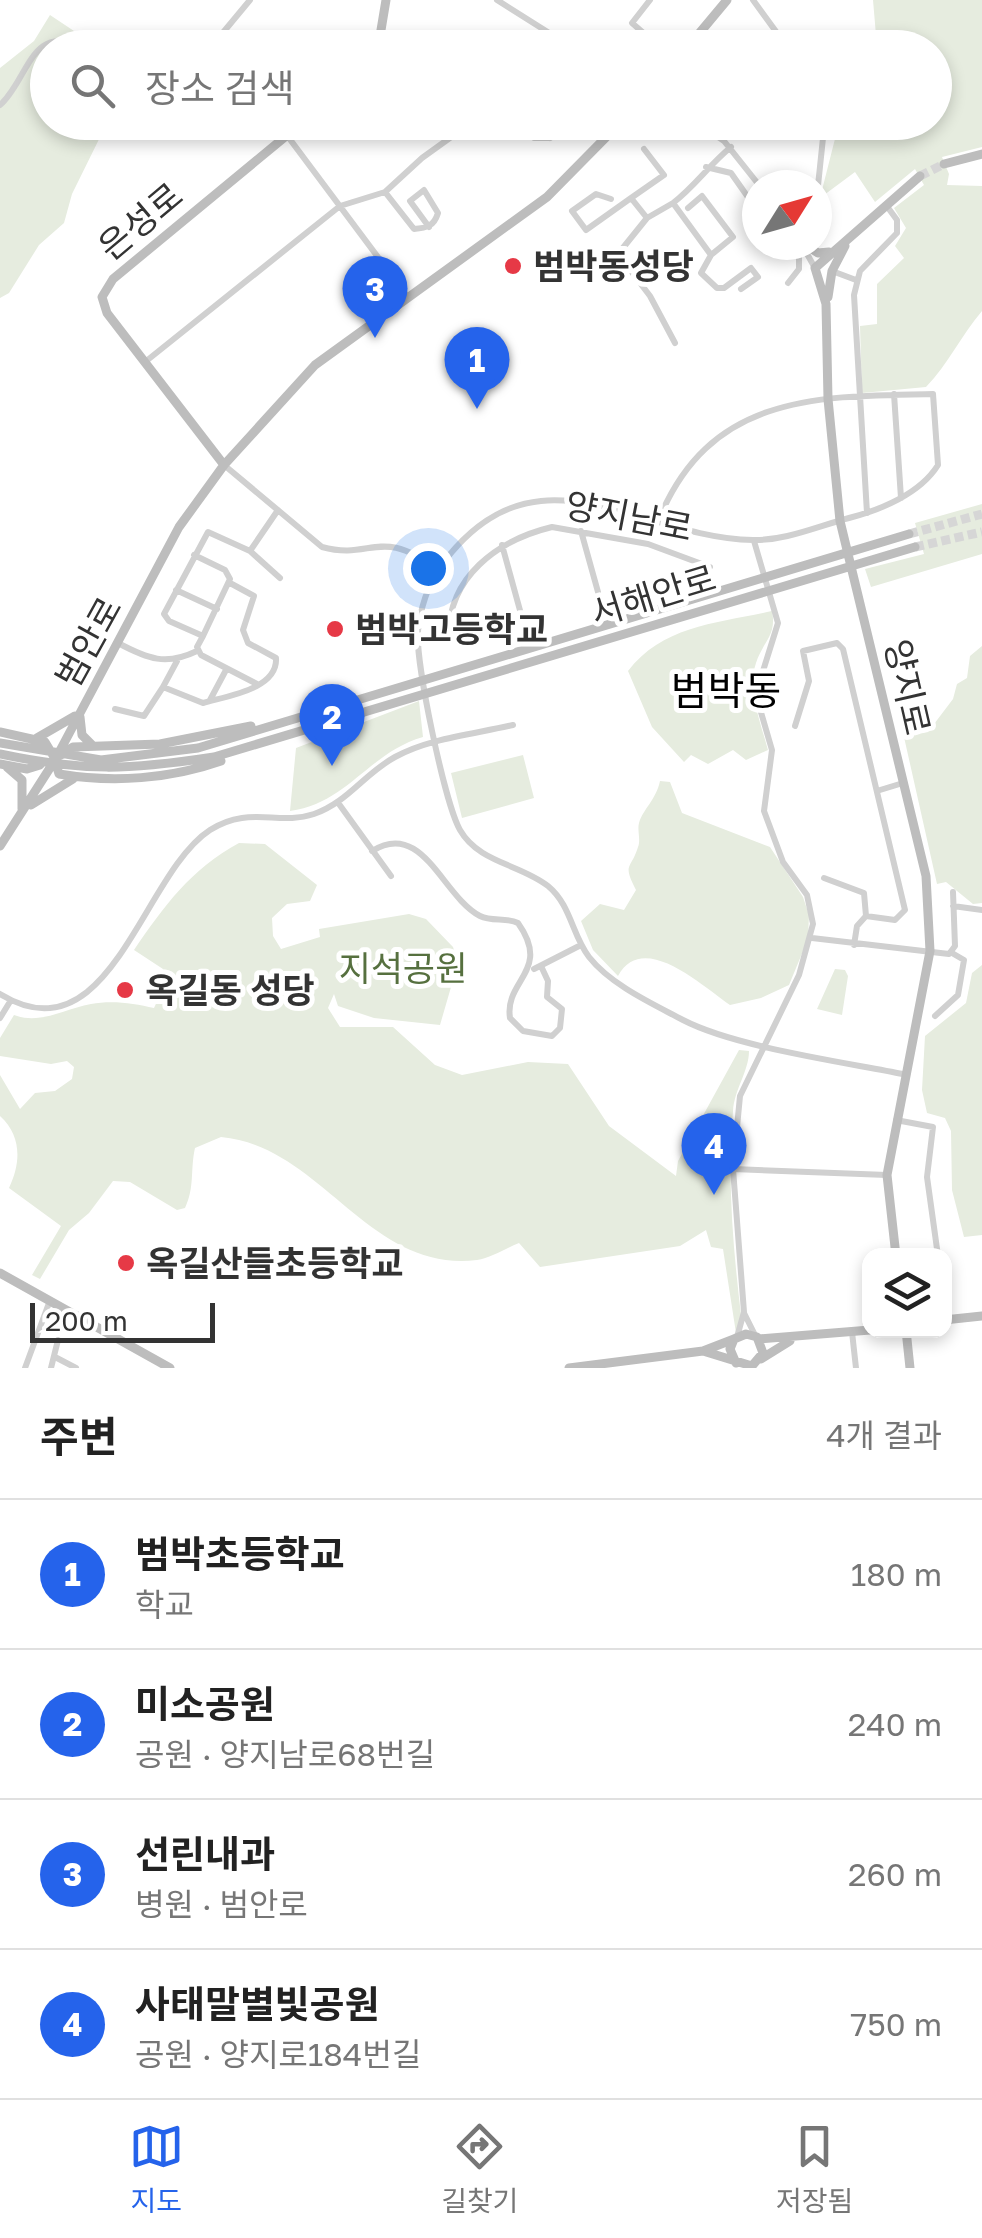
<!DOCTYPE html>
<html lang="ko">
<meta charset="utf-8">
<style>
:root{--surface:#fff;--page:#f6f6f6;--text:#222;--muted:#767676;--line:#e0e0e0;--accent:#2563eb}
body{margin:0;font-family:"Golos Text","Noto Sans KR",sans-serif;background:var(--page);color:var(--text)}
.controls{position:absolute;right:30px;bottom:30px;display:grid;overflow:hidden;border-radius:20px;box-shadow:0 5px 15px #0003}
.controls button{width:90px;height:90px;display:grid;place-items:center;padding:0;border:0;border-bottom:2px solid var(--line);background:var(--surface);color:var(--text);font:50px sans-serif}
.compass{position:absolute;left:742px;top:170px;width:90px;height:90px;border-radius:50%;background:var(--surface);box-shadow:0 5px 15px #0003;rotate:53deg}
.scale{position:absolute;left:30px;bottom:25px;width:185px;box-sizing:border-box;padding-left:10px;border:5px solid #333;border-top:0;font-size:28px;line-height:35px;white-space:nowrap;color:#333;-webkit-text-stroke:8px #fff;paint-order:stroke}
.you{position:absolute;left:428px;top:568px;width:35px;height:35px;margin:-25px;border:8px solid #fff;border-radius:50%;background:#1a73e8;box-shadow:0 0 0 15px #1a73e833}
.badge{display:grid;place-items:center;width:65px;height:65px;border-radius:50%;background:var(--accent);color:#fff;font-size:32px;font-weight:700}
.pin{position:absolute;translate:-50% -82px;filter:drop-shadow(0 2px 5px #0008)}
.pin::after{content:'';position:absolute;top:52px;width:35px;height:30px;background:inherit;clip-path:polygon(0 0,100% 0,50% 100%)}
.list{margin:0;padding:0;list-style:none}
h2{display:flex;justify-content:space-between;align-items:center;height:130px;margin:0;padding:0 40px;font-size:42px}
h2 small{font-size:32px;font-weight:400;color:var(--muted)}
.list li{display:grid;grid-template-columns:65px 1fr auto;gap:30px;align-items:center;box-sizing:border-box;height:150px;padding:0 40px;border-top:2px solid var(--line)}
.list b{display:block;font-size:38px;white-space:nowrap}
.list p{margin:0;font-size:32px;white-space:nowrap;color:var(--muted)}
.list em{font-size:32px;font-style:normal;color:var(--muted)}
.icon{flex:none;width:55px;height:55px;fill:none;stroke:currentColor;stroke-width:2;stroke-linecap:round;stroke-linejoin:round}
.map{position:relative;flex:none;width:982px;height:1368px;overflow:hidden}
.search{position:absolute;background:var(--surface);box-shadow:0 5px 15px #0003;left:30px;right:30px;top:30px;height:110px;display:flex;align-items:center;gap:25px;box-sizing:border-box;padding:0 35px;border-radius:55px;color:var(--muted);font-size:38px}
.sheet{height:730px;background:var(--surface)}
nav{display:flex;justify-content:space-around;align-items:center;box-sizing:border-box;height:140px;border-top:2px solid var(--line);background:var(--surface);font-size:28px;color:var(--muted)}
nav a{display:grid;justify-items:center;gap:5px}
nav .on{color:var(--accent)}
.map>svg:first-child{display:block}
</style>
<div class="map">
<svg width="982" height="1368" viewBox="0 0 982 1368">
<rect width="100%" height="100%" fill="#fff"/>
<path fill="#e6ecdf" d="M873 0H982V147L942 157 949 174 947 185 982 186V311C960 337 949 363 926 387L862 393 860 326 877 324V284L904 258 895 246 906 228 894 208 924 185 915 169 875 202 855 172 820 198 839 123 934 122V48L877 47Z
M50 15 98 47 48 48V122L107 123 72 194 64 223 39 245 9 293 0 298V68L34 41Z
M982 504V554L871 587 865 569 924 554 915 523Z
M772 611C777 636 763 641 756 663 747 689 761 724 768 750L746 760 733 750 708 764 691 755 684 762 652 727 628 671C663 625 719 623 772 611Z
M982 646V903L973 904 946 882 937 884 904 737 928 732 953 699 957 684 967 678 970 656Z
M419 701 423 737C368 753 348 803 290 811L296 748Z
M523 755 534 798 462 818 451 773Z
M660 781 670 782 682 813 770 847 803 897 809 915 808 939 789 985 761 998 730 1005C702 986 643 930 618 976L593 950 581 921 600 904 624 910 636 890C622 863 631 870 638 847 641 840 637 830 639 823 643 809 656 800 660 781Z
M239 843 265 844 317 885 310 901 287 904 272 918 273 936 281 949 320 937 319 929 409 914 426 919 453 947 458 963 440 1025 374 1018 338 1006 334 994 328 1008 340 1027H393L435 1065 462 1075 528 1062 568 1064 609 1126 676 1176 678 1161 739 1050 749 1051C749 1071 734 1090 733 1111 727 1179 733 1248 741 1315L736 1333 723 1249 711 1247 706 1230 680 1246 540 1267 519 1243C506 1248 491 1258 477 1260 368 1273 322 1146 221 1137L195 1148C190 1170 195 1187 185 1208L177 1210 130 1182 113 1181 89 1213 69 1230 40 1279 32 1275 61 1226 9 1188C21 1163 22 1136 0 1116V1075L20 1109 35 1093 55 1091 72 1079 74 1067 67 1061 51 1064 0 1056V1038L14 1015C40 1025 64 1009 91 1004 111 1000 134 1003 154 1008L160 995 156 990 163 969 134 950C164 906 191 869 239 843Z
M982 965V1235L964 1237 952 1190 951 1131 945 1118 927 1113 922 1090 925 1036 966 1003 972 973Z
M835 969 845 970 848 976 842 1015 817 1009Z"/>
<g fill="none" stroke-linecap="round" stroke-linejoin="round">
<path stroke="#d6d6d6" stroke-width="9" stroke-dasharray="9 4.5" stroke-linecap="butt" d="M920 176 944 164
M909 534 982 514
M915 547 982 532"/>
<path stroke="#d0d0d0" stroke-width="6" d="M497 0 573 48
M650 0 632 23 655 43
M753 0 788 48
M211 47 250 0
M186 48 194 36 211 47
M221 48 224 33
M0 105C27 82 32 21 80 48
M277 122 407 296
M521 122 534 138H550
M539 122 550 138
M696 122 724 141 759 185
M550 138 557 122
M644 149 664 175 631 198 647 218
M706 167 731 173 757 210
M385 192 414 229C427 228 434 226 438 213L424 190 410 201 429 227
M817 195 823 138 832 122
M611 199 596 194 572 211 586 230 631 198
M673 203 647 218 618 254 650 296 675 343
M688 208 702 196 733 237 711 255 673 203C695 186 709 165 731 147
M802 245 815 268
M711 255 701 273 717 288H724L751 268 758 277 741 289
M832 271 856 280
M788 283 799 269V245
M145 362 340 206 385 192 422 158 472 122
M894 394 901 498
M224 465 322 547C373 561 379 525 438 570
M867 513 854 295 860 271 897 233V220L886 205
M659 519C710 395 815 396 933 394L938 465C920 494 880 510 849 518 818 526 785 541 753 540 637 538 535 436 440 567 428 584 420 610 418 631 415 661 445 804 460 830 479 863 520 864 548 886 571 905 572 935 589 957 611 985 653 1004 683 1020 735 1047 843 1062 903 1074
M581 531 598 592
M502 545 521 614
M250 551 278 510
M194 555 225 570 230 579 203 636
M176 590 217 609
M489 626 449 638C447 577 498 540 552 527L648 544 710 567
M118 643C148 659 166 666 197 651
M257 684 201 655 197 647 203 636 169 621 164 614 208 532 250 551 280 578
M163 687 177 661
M210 700 226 670
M115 709 144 716 163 687 203 703C227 696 278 689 276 658L248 643 243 630 254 596 230 583
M795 726 809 681 803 651 837 643 843 649 905 910 895 920 866 916
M880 790 903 783
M339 804 391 876
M372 851C423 819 442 896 480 916 492 922 506 917 518 923 552 971 504 980 510 1018L523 1031 552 1036 560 1028 562 1009 547 997 548 981 541 966
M824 878 864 893 866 916 857 926 854 945
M953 906 982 910
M812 938 949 954 955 946 953 892
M534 969 581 945
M0 994C110 1061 142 874 210 830 249 805 278 826 314 814 348 802 364 774 395 757 429 738 475 734 513 725
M935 1016 958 995 964 960 952 953
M0 1018 11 1000
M896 1120 933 1127 927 1177 938 1256
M733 1169 887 1175
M744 1313 755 1335
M852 1332 856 1368
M737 1337 744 1312 733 1169 740 1096 799 975 813 924 807 895 783 862 764 811 772 750 758 702V687L778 623 754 541
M55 1357 76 1368
M25 1368 49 1303
M51 1368 58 1340"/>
<path stroke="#bdbdbd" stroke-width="9" d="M378 48 386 0
M687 48 727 0
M944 164 982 154
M806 245 818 253 829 252
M828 297 832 271 845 246
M224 465 107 313 102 297 113 279 303 122
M80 717 82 735 93 746
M0 732 45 742 54 757
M37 738 75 716
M0 743 101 760 198 748 909 534
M0 754C85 772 129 770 214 757L915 547
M61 755 73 747 160 744 251 726
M0 764 27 769 40 765
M56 764 59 774C113 783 170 779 221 761
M7 767 22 780V809
M31 805 73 779
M0 846 55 760 179 527 224 465 315 365 547 197 621 122
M896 1256 887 1175 930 951 926 876 840 521 828 399 826 304 815 268 920 176
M0 1273 170 1368
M944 1320 982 1316
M906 1330 910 1368
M759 1339 870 1330
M703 1351 752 1366 763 1353 757 1337 746 1334 734 1339 730 1349 736 1363
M761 1359 790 1341
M569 1368 703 1351 734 1339"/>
</g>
<g fill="#e63946" stroke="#fff" stroke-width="4">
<circle cx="513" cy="266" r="10"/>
<circle cx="335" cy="629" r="10"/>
<circle cx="125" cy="990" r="10"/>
<circle cx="126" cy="1263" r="10"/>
</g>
<g text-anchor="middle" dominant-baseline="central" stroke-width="10" stroke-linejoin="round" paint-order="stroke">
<g font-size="35" fill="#333" stroke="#fff">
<text transform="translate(140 221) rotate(-40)">은성로</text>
<text transform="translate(629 516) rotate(11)">양지남로</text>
<text transform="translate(653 595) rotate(-17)">서해안로</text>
<text transform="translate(88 642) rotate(-61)">범안로</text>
<text transform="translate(908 687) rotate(77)">양지로</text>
</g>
<g font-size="35" font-weight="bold" fill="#333" stroke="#fff" text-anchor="start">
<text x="533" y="266">범박동성당</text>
<text x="355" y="629">범박고등학교</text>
<text x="145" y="990">옥길동 성당</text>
<text x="146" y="1263">옥길산들초등학교</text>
</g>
<g font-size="35" fill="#56703f" stroke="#fff">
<text x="403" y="968">지석공원</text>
</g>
<g font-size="40" fill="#000" stroke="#fff">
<text x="726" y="690">범박동</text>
</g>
</g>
</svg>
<div class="controls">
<button><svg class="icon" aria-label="layers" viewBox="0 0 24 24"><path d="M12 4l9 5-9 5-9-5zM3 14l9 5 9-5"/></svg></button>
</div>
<svg class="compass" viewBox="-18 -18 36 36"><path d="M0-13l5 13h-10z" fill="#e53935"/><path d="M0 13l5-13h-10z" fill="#767676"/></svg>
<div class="scale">200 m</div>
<div class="you"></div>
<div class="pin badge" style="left:477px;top:409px">1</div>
<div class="pin badge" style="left:332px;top:766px">2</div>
<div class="pin badge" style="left:375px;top:338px">3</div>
<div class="pin badge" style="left:714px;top:1195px">4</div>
<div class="search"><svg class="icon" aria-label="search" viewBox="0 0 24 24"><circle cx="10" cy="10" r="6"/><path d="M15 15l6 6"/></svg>장소 검색</div>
</div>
<section class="sheet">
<h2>주변<small>4개 결과</small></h2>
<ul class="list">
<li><span class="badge">1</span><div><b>범박초등학교</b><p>학교</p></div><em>180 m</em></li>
<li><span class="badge">2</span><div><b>미소공원</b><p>공원 · 양지남로68번길</p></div><em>240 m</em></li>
<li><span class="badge">3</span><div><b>선린내과</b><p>병원 · 범안로</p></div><em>260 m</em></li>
<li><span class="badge">4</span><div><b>사태말별빛공원</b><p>공원 · 양지로184번길</p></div><em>750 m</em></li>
</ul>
</section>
<nav>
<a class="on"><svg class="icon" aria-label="map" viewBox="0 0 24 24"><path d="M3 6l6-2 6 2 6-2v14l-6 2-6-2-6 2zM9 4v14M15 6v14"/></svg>지도</a>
<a><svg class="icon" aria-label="directions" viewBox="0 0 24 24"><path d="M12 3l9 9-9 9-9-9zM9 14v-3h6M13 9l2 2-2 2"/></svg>길찾기</a>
<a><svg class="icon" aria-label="saved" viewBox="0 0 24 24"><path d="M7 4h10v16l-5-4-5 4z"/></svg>저장됨</a>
</nav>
